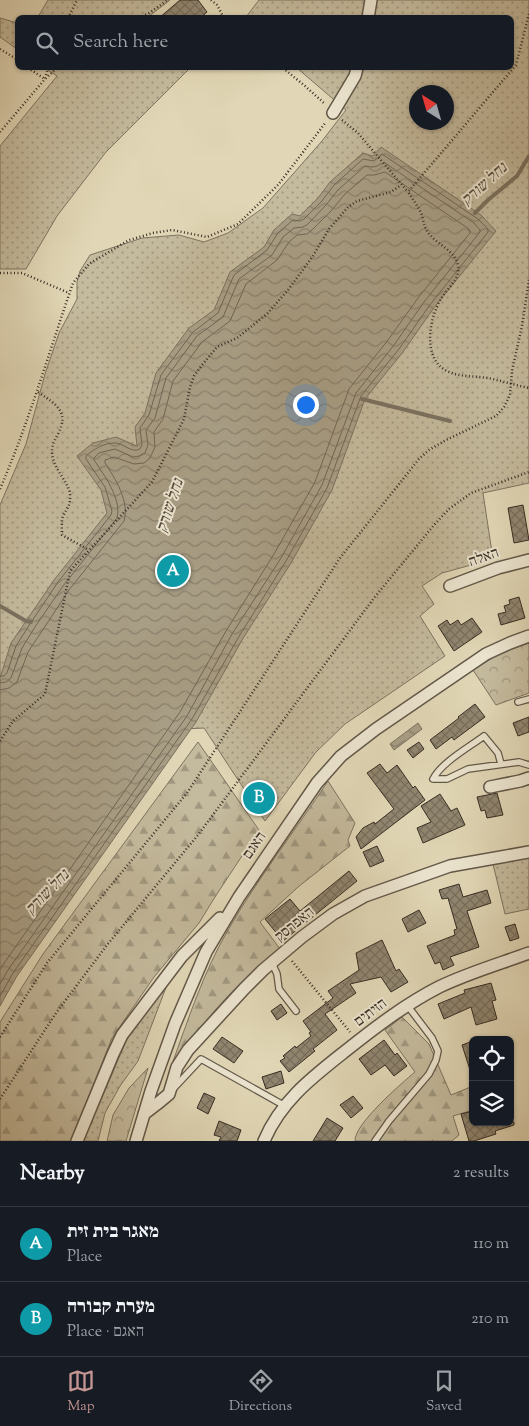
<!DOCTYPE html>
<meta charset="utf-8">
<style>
:root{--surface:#171b24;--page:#242831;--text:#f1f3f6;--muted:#9ea1a6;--line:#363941;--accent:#c59692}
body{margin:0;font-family:"Sorts Mill Goudy","Frank Ruhl Libre",serif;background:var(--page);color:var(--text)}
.controls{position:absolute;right:15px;bottom:15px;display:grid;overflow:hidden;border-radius:8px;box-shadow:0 1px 4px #0004}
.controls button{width:45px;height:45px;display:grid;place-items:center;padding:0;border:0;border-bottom:1px solid var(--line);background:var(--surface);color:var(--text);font:25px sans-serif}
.compass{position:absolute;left:409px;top:85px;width:45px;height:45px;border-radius:50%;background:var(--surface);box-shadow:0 1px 4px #0004;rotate:323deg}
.you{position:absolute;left:305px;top:404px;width:18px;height:18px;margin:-12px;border:4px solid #fff;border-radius:50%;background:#1a73e8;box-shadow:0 0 0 8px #1a73e833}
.badge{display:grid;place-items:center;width:32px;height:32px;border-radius:50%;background:var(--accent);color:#fff;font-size:16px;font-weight:700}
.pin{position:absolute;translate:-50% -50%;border:2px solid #fff;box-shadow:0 1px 5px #0006}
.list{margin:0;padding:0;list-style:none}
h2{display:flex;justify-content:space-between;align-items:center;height:65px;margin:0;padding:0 20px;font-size:21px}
h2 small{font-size:16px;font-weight:400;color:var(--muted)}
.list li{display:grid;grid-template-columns:32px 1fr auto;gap:15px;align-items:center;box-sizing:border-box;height:75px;padding:0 20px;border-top:1px solid var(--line)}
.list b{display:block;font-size:19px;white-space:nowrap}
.list p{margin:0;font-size:16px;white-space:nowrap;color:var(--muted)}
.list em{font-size:16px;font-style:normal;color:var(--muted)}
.icon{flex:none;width:28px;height:28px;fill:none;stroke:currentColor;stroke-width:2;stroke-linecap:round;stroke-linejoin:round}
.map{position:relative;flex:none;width:529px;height:1141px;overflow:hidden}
.search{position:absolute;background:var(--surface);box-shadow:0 1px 4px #0004;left:15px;right:15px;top:15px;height:55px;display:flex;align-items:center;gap:12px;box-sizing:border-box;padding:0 18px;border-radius:8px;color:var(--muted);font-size:19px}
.sheet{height:215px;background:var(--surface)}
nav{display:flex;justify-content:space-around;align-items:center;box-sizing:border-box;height:70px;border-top:1px solid var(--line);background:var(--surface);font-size:14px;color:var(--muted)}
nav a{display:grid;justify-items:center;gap:2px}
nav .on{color:var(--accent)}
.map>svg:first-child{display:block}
</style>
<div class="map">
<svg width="529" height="1141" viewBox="0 0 529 1141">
<defs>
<pattern id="grass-dots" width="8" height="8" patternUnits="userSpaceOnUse" patternTransform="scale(1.25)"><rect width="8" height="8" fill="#c4ba9d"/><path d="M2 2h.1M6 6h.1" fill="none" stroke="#a09880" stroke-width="1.8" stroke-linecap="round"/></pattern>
<pattern id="forest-firs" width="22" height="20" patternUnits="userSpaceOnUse" patternTransform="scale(1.25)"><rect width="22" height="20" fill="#c4ba9d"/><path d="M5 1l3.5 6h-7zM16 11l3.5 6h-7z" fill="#a09880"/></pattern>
<pattern id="park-crowns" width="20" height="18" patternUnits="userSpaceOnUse" patternTransform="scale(1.25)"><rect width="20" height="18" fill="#c4ba9d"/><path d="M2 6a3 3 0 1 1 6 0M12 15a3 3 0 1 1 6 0" fill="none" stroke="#a09880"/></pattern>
<pattern id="water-waves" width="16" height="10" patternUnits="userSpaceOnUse" patternTransform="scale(1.25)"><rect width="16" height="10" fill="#a89e85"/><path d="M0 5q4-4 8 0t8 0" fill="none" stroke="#8a816d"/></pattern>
<pattern id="building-cross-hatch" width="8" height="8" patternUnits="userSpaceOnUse" patternTransform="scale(1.25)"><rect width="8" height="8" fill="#908670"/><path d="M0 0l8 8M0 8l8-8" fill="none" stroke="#776e5c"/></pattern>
</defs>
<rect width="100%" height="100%" fill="#e1d7b6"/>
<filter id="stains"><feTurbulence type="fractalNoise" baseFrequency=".004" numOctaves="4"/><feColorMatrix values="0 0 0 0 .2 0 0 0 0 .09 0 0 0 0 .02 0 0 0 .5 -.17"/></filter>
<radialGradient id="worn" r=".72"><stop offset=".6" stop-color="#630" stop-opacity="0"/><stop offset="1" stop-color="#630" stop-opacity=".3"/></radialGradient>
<path fill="url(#grass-dots)" stroke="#7e7461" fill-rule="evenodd" d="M48 0H170L148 17H38Z
M259 0H529V483L483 493 493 559 442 573 422 586 434 604 420 616 445 656 345 724 316 752 265 821 204 728 51 736 0 763V505L26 444 45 374 59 333 77 299V282L80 271 90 255 142 238 179 235 204 242 228 233 263 208 322 141 346 110 297 68H512V18L246 17ZM416 92H446V122H416Z
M0 18 17 23V49L0 37Z
M45 68H190L106 152 57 216 26 269H0V146L57 76Z
M529 858V909L505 914 493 864Z
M167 985 138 1061 120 1086 105 1113 98 1141H83L127 1039Z"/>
<path fill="url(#forest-firs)" stroke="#7e7461" d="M198 742 259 830 215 897 199 923 154 977 112 1038 71 1141H0V1022L43 954Z
M328 781 355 823 348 840 350 846 298 887 260 922 280 949C269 959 256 968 245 979 217 1005 193 1036 171 1067 188 1020 203 973 228 930 258 878 295 831 328 781Z
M402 1017 429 1044 451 1095 473 1086V1110L453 1116 459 1135 452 1141H355C354 1124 402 1083 415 1072L385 1030Z"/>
<path fill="url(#park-crowns)" stroke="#7e7461" d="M529 643V693L496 705 473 670 499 654Z
M148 1068 126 1141H107L113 1115 129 1088Z"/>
<path fill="url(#water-waves)" stroke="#7b715f" d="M381 147 481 215 496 231 433 309 403 352 365 399 332 490 291 563 242 640 196 722 17 976 0 1006V678L11 643 54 580 107 513 101 490 77 456 93 443 116 437 137 446 135 427 145 413 156 373 189 328 214 310 230 272 264 247 274 230 292 214 300 216 318 198 330 182 363 153 373 156Z
M418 723 422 729 394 750 390 744Z"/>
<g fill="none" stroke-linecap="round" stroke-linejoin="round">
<path stroke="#706655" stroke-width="1" d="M0 676H4L7 673 16 646 30 624 58 582 111 515 112 511 105 487 86 459V456C93 450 103 443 114 443 123 442 131 454 140 449L142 445 140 428 149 415 161 375 193 332 218 313 234 275 267 250 278 233 293 220 300 221 304 219 322 201 334 185 363 159 374 161 382 154 478 219 488 229V232L429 306 399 349 361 396 327 488 286 561 238 638 192 719 13 973 0 996
M0 683 6 682 11 678 22 648 35 627 63 586 117 518C122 499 104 475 94 460V458L99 453 115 449 133 457 139 456 145 453 148 445 146 430 155 418 166 378 197 336 223 317 239 279 272 255 283 237 294 228 303 227 308 224 326 205 338 190 365 166C379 169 376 164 385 163L474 223 480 230V232L424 302 394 345 356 393 322 485 281 558 232 634 187 716 8 970 0 984
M0 690 9 688 17 682 28 652 42 631 69 590 124 521C130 502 115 478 105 463V460L114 457 134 464 144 463 150 458 155 447 154 432 163 419 173 381 202 342 230 321 246 284 277 260 289 242 297 235 307 234 313 229 332 210 344 195 367 175H374L385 172 469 229 470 233 418 298 388 340 349 389 315 482 274 554 226 631 180 712 0 969"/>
<path stroke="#7b715f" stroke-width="4" d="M475 213 488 200 517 176 529 156
M362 399 450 421
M0 606 26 621 31 622"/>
</g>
<path fill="url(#building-cross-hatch)" stroke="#382e25" d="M180 0H198L207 12 200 18H159Z
M523 505 529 540 514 543 508 508Z
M519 597 525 618 501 625 498 614 506 612 504 606 510 604 509 600Z
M472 618 482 632 454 651 438 626 447 620 450 625 458 620 461 625Z
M475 704 485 717 454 740 452 737 436 749 430 740 459 718 458 717Z
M529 717V732L518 736 513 723Z
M419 742 424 749 413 758 407 750Z
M380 764 387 773 397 765 413 788 415 786 425 800 361 849 356 837 363 828 374 822 375 824 394 809 367 773Z
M497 793 503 815 487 818 485 810 481 811 477 797Z
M440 794 451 811 457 808 465 825 423 843 417 828 431 822 421 806Z
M377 846 384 861 370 867 363 852Z
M349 871 357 881 283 941 265 919 290 899 300 911Z
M459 884 463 897 487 890 491 903 467 911 479 947 450 957 454 965 443 970 440 962 435 964 427 946 455 935 454 930 457 929 448 898 442 899 439 890Z
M419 910 426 923 408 932 402 919Z
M515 924 519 938 510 941 505 927Z
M382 940 396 971 399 969 408 982 391 992 381 977 350 984 356 993 325 1014 337 1030 313 1049 315 1051 289 1072 280 1061 285 1058 283 1056 295 1046 296 1048 311 1036 309 1033 311 1032 303 1021 333 998 328 991 359 970 356 953Z
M491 983 496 1000 492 1001 497 1019 476 1025 471 1007 444 1019 438 1004 465 993 464 990Z
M281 1004 287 1013 277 1020 271 1011Z
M222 1037 243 1051 234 1063 213 1049Z
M384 1040 395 1055 397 1053 407 1066 394 1076 385 1065 371 1075 359 1059Z
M473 1041V1072L471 1073 462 1045Z
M281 1071 284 1083 266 1089 262 1077Z
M204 1093 215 1098 208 1114 197 1108Z
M353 1096 363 1108 351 1118 340 1105Z
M473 1111V1122H514V1125L495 1131 496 1134 474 1141H469L461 1114Z
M327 1118 343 1128 335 1141H313Z
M219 1121 241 1130 237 1141H219L221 1137 214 1135Z"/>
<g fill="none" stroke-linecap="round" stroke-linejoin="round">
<g stroke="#625849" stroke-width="8">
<path id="service" d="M518 702 529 699
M501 764 498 753 484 736C468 748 442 762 433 779H447L468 769 519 762 529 765
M272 963 277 974 279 989 296 1011
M173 1089 201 1059 285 1106
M375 1141 389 1121 429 1074 436 1060 438 1051 432 1038 407 1005"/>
</g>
<g stroke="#625849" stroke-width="14">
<path id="minor" d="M368 18 371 0
M333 113 355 76 357 68
M450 586 498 568 529 560
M490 787 520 781 529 778
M144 1114 157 1104 169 1094 177 1067 188 1050 244 989 263 970 302 937 333 914 365 896 450 866 529 852
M77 1141 113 1054 122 1035 182 956 220 918
M136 1141 151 1091 175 1024 206 952 239 897 317 783 341 756 376 729 486 654 510 643 529 636
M264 1141C281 1100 314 1076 348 1049 377 1026 406 1004 439 987 468 973 499 964 529 953"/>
</g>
<path stroke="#382e25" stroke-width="2.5" stroke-dasharray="1 2.5" stroke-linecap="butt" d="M211 0 217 5 224 18
M529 14 516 65 408 192C413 200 418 206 422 215 424 223 424 229 431 236 439 245 456 252 458 266 460 280 447 288 441 299 429 318 422 359 447 371 459 377 474 376 488 378 502 381 515 385 529 388
M68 18 77 0
M139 18 149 13 168 0
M0 49 18 60
M28 68 45 79 57 68
M283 68 305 86 325 104
M342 120 358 133 408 192
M0 132 45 79 48 68
M0 273H22L69 293
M38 392C55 404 70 411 58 434 55 439 52 445 52 452 52 468 69 482 70 494 71 505 67 508 63 516 61 521 62 529 62 535L89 550
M0 489C29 422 49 352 73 283L89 264 129 240 153 233 172 230 207 237 238 224 278 185 326 122
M0 741 13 721 45 694 70 571 152 482 184 419 190 387 194 376 202 365 217 347 237 338 267 314 288 290 313 256 329 229 348 207 357 201 391 192 401 185
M292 961 350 1032
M0 1037 47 963 187 793 340 558 419 459 429 450 446 440 496 416 504 407 510 395 512 371 522 326 529 280
M0 1099 56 1013 107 945 198 835 374 598 434 525 449 509 471 493 529 472"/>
<use href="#service" stroke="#ece5d0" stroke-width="5.5"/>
<use href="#minor" stroke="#ece5d0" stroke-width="11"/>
</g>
<g text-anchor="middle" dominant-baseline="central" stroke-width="4" stroke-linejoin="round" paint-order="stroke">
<g font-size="15" fill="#382e25" stroke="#ece5d0">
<text transform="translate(484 558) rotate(-19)">האלה</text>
<text transform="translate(255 846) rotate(-55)">האגם</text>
<text transform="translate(295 925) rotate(-39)">האפרסק</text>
<text transform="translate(371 1013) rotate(-37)">הזיתים</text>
</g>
<g font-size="16" font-style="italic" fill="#544a3d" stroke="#ece5d0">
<text transform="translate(485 185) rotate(-42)">נחל שורק</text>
<text transform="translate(171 506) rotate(-72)">נחל שורק</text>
<text transform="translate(48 893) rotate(-46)">נחל שורק</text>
</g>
</g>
<rect width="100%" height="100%" filter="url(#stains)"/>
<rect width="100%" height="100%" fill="url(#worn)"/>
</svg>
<div class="controls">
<button><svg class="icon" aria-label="locate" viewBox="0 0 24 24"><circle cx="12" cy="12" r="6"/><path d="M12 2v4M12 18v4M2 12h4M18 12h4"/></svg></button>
<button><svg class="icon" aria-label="layers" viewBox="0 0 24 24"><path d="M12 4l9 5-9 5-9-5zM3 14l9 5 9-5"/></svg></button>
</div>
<svg class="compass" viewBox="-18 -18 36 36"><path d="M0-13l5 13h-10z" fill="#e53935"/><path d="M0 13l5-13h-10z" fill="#9ea1a6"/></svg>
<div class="you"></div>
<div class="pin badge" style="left:173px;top:571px;background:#0f9aa8">A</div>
<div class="pin badge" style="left:259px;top:798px;background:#0f9aa8">B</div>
<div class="search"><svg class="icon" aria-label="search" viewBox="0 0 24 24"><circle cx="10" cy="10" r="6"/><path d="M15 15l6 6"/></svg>Search here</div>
</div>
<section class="sheet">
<h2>Nearby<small>2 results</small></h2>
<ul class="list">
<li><span class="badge" style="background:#0f9aa8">A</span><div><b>מאגר בית זית</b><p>Place</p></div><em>110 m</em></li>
<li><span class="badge" style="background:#0f9aa8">B</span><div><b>מערת קבורה</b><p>Place · האגם</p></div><em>210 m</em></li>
</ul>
</section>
<nav>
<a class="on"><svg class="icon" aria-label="map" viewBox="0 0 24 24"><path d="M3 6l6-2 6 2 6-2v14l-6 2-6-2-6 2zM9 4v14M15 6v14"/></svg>Map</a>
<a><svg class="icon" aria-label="directions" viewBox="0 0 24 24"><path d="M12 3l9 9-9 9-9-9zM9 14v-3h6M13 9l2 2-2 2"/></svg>Directions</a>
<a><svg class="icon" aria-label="saved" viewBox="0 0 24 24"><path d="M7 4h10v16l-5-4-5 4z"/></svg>Saved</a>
</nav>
